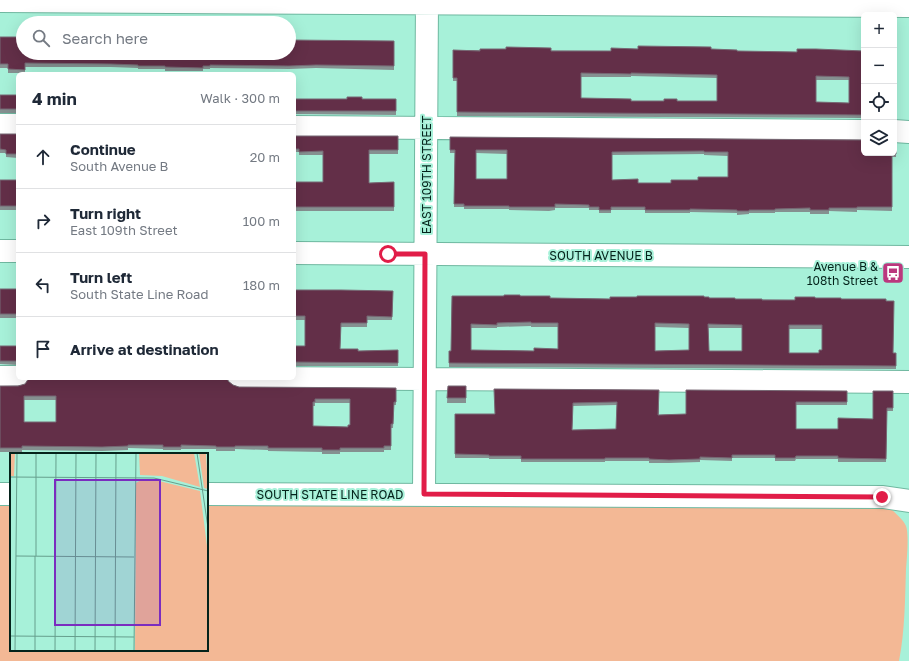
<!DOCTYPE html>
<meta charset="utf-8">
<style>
:root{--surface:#fff;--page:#f2f2f3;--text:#1f2937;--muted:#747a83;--line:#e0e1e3}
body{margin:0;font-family:"Golos Text",sans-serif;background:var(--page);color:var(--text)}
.controls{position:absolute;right:12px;top:12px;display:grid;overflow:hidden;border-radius:6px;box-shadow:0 4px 16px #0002}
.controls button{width:36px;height:36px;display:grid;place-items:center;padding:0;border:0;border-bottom:1px solid var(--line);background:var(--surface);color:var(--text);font:20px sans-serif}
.stop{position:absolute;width:12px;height:12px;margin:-9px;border:3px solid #e11d48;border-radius:50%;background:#fff}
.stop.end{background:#e11d48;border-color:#fff;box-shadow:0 1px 4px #0008}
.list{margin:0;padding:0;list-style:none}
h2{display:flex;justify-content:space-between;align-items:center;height:52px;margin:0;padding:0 16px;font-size:17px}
h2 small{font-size:13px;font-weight:400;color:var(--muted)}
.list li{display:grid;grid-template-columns:26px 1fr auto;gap:12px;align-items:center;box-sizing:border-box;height:64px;padding:0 16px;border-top:1px solid var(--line)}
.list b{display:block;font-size:15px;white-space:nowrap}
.list p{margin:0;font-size:13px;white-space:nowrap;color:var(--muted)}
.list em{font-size:13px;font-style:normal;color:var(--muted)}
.icon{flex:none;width:22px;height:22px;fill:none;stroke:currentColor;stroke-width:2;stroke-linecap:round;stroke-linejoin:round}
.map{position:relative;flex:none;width:909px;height:661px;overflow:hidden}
.search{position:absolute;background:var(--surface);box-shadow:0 4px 16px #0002;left:16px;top:16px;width:280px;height:44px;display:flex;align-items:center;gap:10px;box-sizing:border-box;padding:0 14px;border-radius:22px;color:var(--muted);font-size:15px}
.panel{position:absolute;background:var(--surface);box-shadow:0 4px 16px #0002;left:16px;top:72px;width:280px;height:308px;border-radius:6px}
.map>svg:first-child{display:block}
</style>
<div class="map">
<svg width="909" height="661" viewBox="0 0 909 661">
<rect width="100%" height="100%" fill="#a7f1d9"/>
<path fill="#f3b895" d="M0 504H11V650H207V505L889 507C894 512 903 519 906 526 909 534 907 558 906 569 905 599 905 631 899 661H0Z"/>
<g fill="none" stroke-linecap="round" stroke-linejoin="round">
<g stroke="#6fb8a0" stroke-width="24">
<path id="minor" d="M0 1 909 6
M0 125H18
M294 127 864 131
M894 131 909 132
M0 251H18
M294 253 909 257
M0 377H18
M239 378 909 382
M0 494H11
M207 494 883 497 909 501
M424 494 427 0"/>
</g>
<use href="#minor" stroke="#fff" stroke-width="22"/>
</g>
<path fill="#859090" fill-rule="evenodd" d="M0 37 23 53 394 41V70L316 68 289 69 210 68V69H203V71H165V69H138V68L111 67H25V73H8V68H0Z
M711 49 737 51 797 52 864 51V118L457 116V81H453V50L611 51ZM631 76 717 78V101H631L581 98V77H631ZM816 80H849V103L816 102Z
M894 53V103H896V119H894Z
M0 95H18V113H0Z
M294 99H396V115L294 114Z
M0 134H18V158L6 157V153H0Z
M294 136H398V154H369V183L394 182V211H294V182H323V155H299V152H294Z
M450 137 896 140V157H892V211L857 210V212L829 211V214H810V212H775V213H749V214L737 215V213L690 212V213H645V210H611V213H599V210H589V208H555V210L549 211 509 210V209H464V207H454L455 153H450ZM476 153 507 154V179H476ZM704 154V155L728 156V177L671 183H638L612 180V155Z
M0 180H18V210H0Z
M0 289H18V318H0Z
M294 290 393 291 392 320H367V327H341L340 349 358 351 398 350V366H294V346H305V320H294Z
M452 296H520L550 298 610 299 704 297 709 298 735 299 795 300 815 298 841 299 893 353H896V369L449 367V351H451ZM531 326V327H558V349L534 351 471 350V328H497V327ZM655 327 689 328V350L655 351ZM708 328H742V351H709ZM789 329H822V350L819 353H789Z
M0 346H18V365L0 364Z
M228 381 233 385 239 387 396 388V405H394L393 428H391V450H384V452H340V454H322V452L268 451V450L235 449V451H216V449H181V450H163V449L128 448V450L102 451 22 450V452H0V386ZM24 400H56V422H24ZM315 403H350V425L348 427 313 426V406H315Z
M448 386H466V403H447Z
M659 390V415L686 414 847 391V405H796V429H838L873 419 893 391V411H887L886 462H838V459H796L795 461H775V458H732V461L700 460V462L669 463H649V461H605V462H521V459H489V458H455V414H495ZM617 405 616 429 572 430 573 406Z"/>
<path fill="#632f48" stroke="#776974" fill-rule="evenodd" d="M0 37H23V53H289V40L394 41V66L316 65 289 66 210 65V66H203V68L165 67V66H138V65L111 64 25 63V70L8 69V64H0Z
M638 46 711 47V49L737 50V51L797 52V49H816L864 51V115L457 112V78H453V50L480 51V49H506V47L551 48V51H611V48L638 49ZM581 73 631 74V73L717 75V101H677V99H664V101H631V99L581 98ZM816 76 849 77V103L816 102Z
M894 53H895L894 103H896V115L894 116Z
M0 95H18V109H0Z
M347 97H362V99H396V111H294V99H347Z
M0 134H18V154H6V150L0 149Z
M294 136H398V150H369V183L394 182V207H294V182H323V151L299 152V149H294Z
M450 137 864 140V153H894V140H896V154H892V207H857V208H829V210H810V208L775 209V210H749V211H737V210L690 209V210H645V207H611V210H599V207H589V205L555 204V207H509V206H464V204H454L455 150H450ZM476 150H507V179H476ZM704 151V152H728V177H698V180H671V183H638V179L612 180V152Z
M0 180H18V206H0Z
M0 289H18V314H0Z
M294 290H341L393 291 392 317 367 316V323H341L340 349H358V351L398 350V363L294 362V346H305V316H294Z
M504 295H520V296H550V298L610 299V297H637V296H704V297H709V298H735V299H762V300H795V297H815V298H841V299H886V301H894L893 353H896V366L449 363V351H451L452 296H504ZM531 322V323H558V349L534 348V351L471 350V324L497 325V323ZM655 323 689 324V350L655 351ZM708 324 742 325V351H709ZM789 325H822V350H819V353H789Z
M0 346H18V361H0Z
M29 378H228V381L233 385 239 387 396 388V402H394L393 424H391V446H384V448H340V450H322V448H268V446H235V447H216V446L181 445V447H163V445H128V446L102 447 22 446V448H0V386H18L25 384ZM24 396H56V422H24ZM315 399H350V425H348V427L313 426V402H315Z
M448 386H466V398H447Z
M494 389 659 390 658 415 686 414V390L847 391V402H796V429H838V418L873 419V391H893V408H887L886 459 838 458V456H796L795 458H775V455H732V458L700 457V459L669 460 649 459V458H605V459H521V456H489V455L455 454V414H495ZM617 402 616 429 572 430 573 403Z"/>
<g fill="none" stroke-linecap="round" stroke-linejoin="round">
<path stroke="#e11d48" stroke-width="5" d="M388 254H425L424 494 882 497"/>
</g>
<defs>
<g id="bus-square" transform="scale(1.15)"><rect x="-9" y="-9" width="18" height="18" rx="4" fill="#bb377e" stroke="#a7f1d9"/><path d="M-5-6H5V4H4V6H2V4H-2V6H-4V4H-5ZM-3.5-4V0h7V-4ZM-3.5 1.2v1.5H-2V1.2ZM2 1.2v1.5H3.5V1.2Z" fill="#fff"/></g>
</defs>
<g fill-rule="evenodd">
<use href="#bus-square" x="893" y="273"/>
</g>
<g text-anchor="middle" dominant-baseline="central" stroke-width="4" stroke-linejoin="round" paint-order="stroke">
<g font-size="12" fill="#04231b" stroke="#a7f1d9">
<text transform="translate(426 175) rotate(-90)">EAST 109TH STREET</text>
<text x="601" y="255">SOUTH AVENUE B</text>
<text x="330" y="494">SOUTH STATE LINE ROAD</text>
</g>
<g font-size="12" fill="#04231b" stroke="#a7f1d9" text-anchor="end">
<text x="878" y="266">Avenue B &amp;<tspan x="878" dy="14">108th Street</tspan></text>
</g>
</g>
<g transform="translate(10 453)">
<rect width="198" height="198" fill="#a7f1d9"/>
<path d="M0 0H5L4 23H0ZM129 0H184L190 34 152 23 130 22ZM189 0H196L198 36 194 35ZM131 27 149 28 190 38 198 101V198H125L126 30Z" fill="#f3b895"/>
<path fill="none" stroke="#669f8d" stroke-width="1" d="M187 0 198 75M0 24 144 25 198 38M26 24V0M6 103 124 104M26 103V24M0 183 124 184M5 198 7 0M25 198V103M45 198 46 0M65 198 66 0M85 198 86 0M105 198 106 0M124 198 126 0"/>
<path fill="#7b2cbf" fill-opacity="0.15" stroke="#7b2cbf" stroke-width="2" d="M45 27H150V172H45Z"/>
<rect width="198" height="198" fill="none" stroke="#04231b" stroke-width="2"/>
</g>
</svg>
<div class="controls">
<button>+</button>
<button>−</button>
<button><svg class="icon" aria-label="locate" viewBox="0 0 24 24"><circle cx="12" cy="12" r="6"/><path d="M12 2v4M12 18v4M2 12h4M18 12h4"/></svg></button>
<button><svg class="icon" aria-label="layers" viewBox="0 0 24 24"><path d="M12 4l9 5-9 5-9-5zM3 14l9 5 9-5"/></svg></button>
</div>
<div class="stop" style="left:388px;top:254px"></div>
<div class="stop end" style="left:882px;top:497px"></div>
<div class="search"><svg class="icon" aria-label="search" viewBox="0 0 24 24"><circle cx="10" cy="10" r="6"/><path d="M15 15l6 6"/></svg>Search here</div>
<section class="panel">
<h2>4 min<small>Walk · 300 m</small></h2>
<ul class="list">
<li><svg class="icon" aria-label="ahead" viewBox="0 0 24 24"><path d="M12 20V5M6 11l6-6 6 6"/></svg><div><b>Continue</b><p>South Avenue B</p></div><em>20 m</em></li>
<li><svg class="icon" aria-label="right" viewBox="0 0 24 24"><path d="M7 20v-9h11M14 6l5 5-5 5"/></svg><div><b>Turn right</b><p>East 109th Street</p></div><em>100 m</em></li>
<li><svg class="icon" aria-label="left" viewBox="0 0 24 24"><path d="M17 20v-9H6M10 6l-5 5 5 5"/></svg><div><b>Turn left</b><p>South State Line Road</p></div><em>180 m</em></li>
<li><svg class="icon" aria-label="arrive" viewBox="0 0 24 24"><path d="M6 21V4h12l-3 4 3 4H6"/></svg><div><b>Arrive at destination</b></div></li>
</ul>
</section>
</div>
